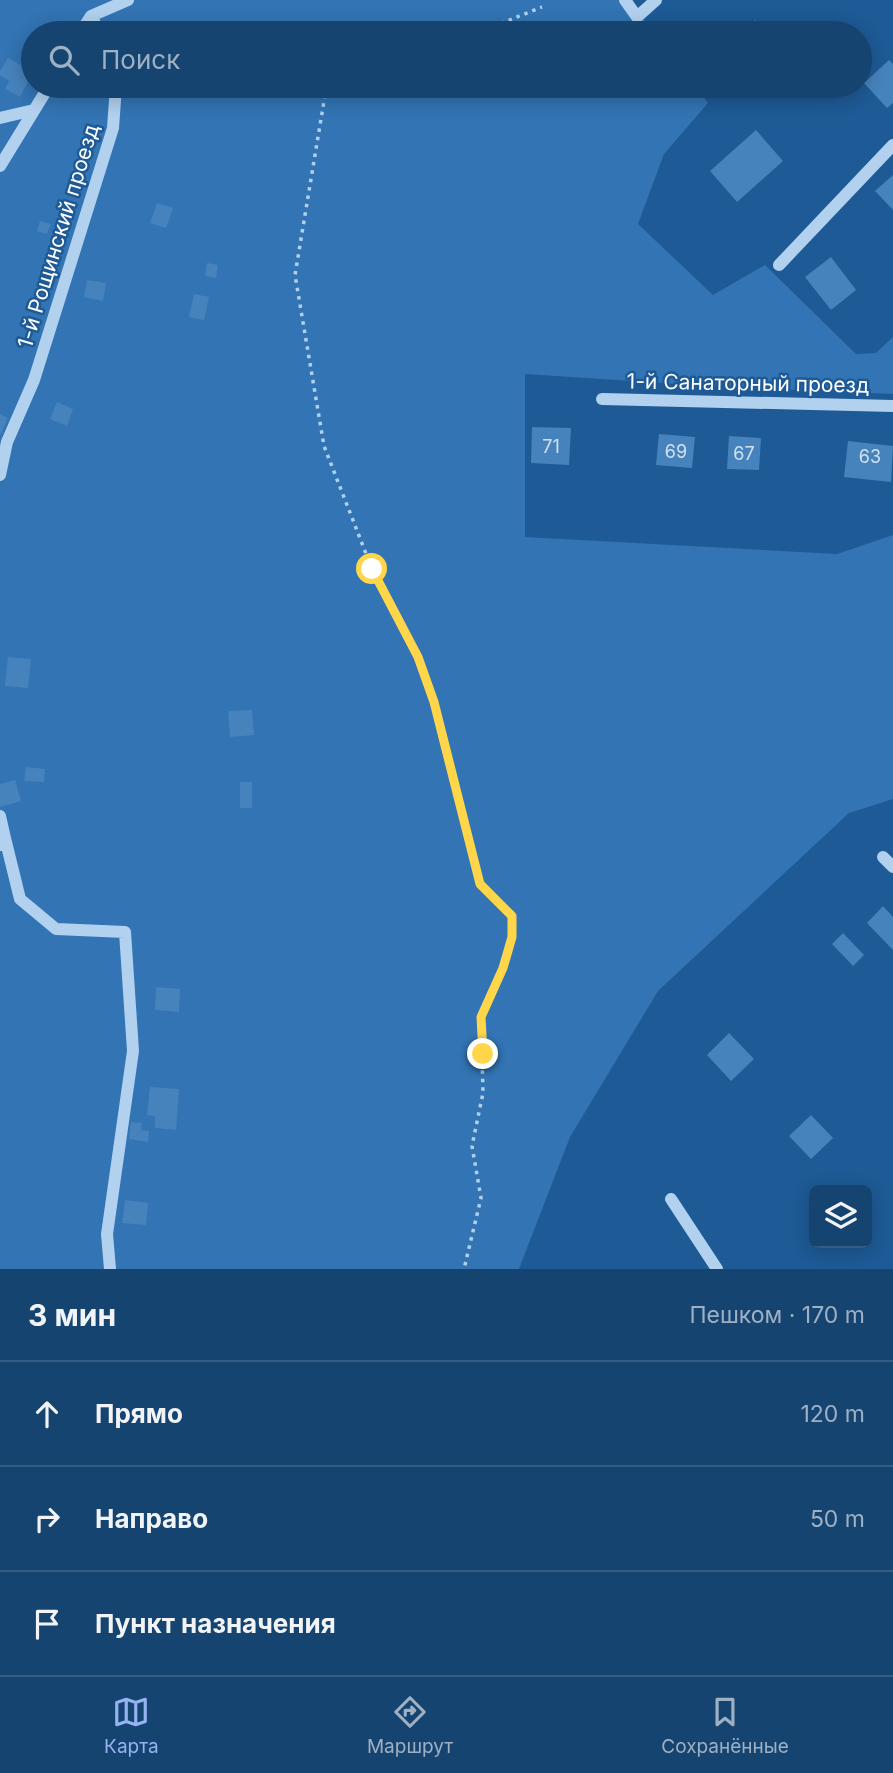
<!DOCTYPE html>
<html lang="ru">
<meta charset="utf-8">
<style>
:root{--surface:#164470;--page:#1f4b75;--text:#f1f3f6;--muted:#9eb0c3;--line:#355c83;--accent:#95b2f1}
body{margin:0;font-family:Inter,sans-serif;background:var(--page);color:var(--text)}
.controls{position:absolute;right:21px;bottom:21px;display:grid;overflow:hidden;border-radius:10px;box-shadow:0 4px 18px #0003}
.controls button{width:63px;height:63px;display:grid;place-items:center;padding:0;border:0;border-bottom:2px solid var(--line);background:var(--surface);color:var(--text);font:35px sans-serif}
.stop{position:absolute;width:21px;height:21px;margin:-16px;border:5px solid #ffd54a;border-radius:50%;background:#fff}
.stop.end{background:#ffd54a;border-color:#fff;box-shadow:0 2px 7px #0008}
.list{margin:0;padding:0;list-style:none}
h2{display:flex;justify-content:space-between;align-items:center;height:91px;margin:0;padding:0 28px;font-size:30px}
h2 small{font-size:23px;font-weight:400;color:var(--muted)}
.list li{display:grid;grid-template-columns:46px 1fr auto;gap:21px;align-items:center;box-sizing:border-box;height:105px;padding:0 28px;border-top:2px solid var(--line)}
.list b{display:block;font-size:26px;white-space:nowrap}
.list em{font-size:23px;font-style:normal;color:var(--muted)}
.icon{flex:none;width:38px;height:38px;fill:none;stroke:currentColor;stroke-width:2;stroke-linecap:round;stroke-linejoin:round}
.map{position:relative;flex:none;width:893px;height:1269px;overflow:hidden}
.search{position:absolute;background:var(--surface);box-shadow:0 4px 18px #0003;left:21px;right:21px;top:21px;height:77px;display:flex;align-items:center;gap:18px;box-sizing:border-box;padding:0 24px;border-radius:38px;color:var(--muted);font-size:26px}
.sheet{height:406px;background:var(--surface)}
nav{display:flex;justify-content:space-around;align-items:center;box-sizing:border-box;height:98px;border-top:2px solid var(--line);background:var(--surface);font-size:19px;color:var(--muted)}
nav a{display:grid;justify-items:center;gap:4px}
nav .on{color:var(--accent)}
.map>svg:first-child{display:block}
</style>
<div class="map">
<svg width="893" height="1269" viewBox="0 0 893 1269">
<rect width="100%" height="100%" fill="#1e5a96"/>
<path fill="#3274b4" d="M0 0H630L654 33H33V86H695L708 103 664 154 638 224 713 295 765 265 856 354 876 353 893 337V394L724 387 525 374V537L837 554 893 535V799L849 813 658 991 570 1137 519 1269H0Z"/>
<path fill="#4683bc" d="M755 20 767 33H741Z
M8 58 33 72 20 97 5 89 9 81 0 75V71Z
M889 60 893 64V103L887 108 864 83Z
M756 130 783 161 737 202 710 171Z
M893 175V210L875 191Z
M157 203 173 208 166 228 150 223Z
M40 221 51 224 47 234 37 231Z
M831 257 856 290 831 310 805 277Z
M207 263 218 265 216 278 205 276Z
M87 280 106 283 103 301 84 297Z
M194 294 209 297 204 320 189 317Z
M57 402 73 409 67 426 50 419Z
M0 414 8 418 0 436Z
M532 427 571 428 569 465 531 463Z
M659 434 695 437 692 468 656 465Z
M729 436 761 438 759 470 727 469Z
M848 441 893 446 891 482 844 477Z
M8 657 31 659 28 688 5 686Z
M252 710 254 735 230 737 228 711Z
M26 767 45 769 44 782 24 781Z
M15 780 21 801 0 807V784Z
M240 782H252V808H240Z
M883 906 893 917V950L867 923Z
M843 933 864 955 853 966 832 944Z
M156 987 180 989 179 1012 155 1010Z
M729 1033 754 1059 731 1081 707 1055Z
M150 1087 179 1089 176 1130 155 1128V1116L147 1115Z
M811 1115 833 1138 811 1159 789 1136Z
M131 1122 142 1123 141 1130 149 1131 148 1142 129 1139Z
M125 1200 148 1203 146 1225 122 1223Z"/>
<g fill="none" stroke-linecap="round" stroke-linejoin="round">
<path stroke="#b1d1ef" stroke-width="3.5" stroke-dasharray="3.5 5" stroke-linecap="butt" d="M477 33 542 7
M349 86 325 95 295 275 324 446 372 569 418 657 434 702 480 884 512 916V937L504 968 481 1017 483 1093 472 1146 481 1198 464 1269"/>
<path stroke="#b1d1ef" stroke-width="12" d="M625 0 637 17 656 0
M91 16 100 33
M80 33 91 16 128 0
M0 118 34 110
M0 166 49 86
M779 265 893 145
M602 399 893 406
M0 475 7 442 34 380 113 128 116 86
M0 816 5 838 1 845
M5 838 20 899 56 929 125 932 133 1051 107 1234 110 1269
M883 857 893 867
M671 1199 717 1269"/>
</g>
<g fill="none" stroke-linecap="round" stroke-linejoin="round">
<path stroke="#ffd54a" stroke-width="9" d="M372 569 418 657 434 702 480 884 512 916V937L503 968 481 1017 483 1054"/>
</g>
<g text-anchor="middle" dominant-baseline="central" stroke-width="5" stroke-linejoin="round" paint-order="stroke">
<g font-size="18" fill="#d1e0ee">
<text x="551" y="446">71</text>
<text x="676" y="451">69</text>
<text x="744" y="453">67</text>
<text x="870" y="456">63</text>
</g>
<g font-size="21" fill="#fff" stroke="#1e5a96">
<text transform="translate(58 236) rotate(-73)">1-й Рощинский проезд</text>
<text transform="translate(748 383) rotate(1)">1-й Санаторный проезд</text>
</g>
</g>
</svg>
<div class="controls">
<button><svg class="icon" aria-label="layers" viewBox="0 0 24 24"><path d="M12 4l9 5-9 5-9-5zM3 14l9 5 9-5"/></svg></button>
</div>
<div class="stop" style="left:372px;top:569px"></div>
<div class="stop end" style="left:483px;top:1054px"></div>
<div class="search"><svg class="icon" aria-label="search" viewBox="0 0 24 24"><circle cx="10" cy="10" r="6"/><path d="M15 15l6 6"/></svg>Поиск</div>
</div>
<section class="sheet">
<h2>3 мин<small>Пешком · 170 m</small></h2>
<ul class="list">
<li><svg class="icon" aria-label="ahead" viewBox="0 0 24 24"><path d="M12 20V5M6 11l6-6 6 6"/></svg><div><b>Прямо</b></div><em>120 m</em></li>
<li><svg class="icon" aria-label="right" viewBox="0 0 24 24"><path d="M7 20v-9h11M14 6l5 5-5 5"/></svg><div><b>Направо</b></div><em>50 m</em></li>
<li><svg class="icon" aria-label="arrive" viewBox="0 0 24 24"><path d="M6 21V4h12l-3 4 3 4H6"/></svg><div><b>Пункт назначения</b></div></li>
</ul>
</section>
<nav>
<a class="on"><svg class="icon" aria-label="map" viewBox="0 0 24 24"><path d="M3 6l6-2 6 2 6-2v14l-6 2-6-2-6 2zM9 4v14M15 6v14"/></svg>Карта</a>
<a><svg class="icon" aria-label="directions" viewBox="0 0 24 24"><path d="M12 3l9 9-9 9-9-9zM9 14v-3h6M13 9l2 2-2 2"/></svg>Маршрут</a>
<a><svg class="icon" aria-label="saved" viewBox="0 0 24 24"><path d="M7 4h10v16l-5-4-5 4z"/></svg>Сохранённые</a>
</nav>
